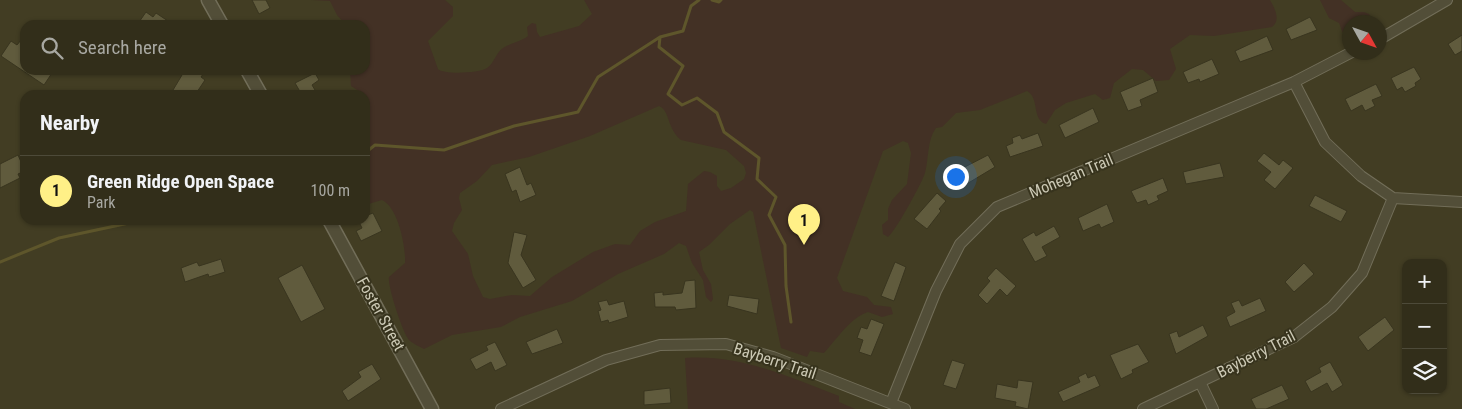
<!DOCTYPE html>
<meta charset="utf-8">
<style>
:root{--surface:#322e1a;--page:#3d3a27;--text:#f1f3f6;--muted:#a8a8a2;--line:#4d4a39;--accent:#fff087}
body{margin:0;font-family:"Roboto Condensed",sans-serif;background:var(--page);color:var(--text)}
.controls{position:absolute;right:15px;bottom:15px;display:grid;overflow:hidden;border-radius:10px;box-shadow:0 1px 4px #0004}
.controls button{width:45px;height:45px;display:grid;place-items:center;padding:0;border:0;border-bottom:1px solid var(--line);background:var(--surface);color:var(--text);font:25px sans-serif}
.compass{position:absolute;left:1342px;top:15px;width:45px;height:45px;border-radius:50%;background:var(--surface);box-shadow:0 1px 4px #0004;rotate:130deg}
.you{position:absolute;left:955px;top:176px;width:18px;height:18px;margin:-12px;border:4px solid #fff;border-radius:50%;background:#1a73e8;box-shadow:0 0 0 8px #1a73e833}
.badge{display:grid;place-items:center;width:32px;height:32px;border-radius:50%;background:var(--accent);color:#111;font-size:16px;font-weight:700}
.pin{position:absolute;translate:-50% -41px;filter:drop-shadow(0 1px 2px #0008)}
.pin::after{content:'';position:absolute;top:26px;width:18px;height:15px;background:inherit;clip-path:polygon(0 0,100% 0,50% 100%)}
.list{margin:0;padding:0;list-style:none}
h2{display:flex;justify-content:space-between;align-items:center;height:65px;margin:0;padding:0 20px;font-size:21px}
h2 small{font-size:16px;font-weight:400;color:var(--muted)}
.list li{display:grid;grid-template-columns:32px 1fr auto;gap:15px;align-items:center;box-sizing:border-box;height:70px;padding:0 20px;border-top:1px solid var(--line)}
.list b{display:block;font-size:19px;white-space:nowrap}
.list p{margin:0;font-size:16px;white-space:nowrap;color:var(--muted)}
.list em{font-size:16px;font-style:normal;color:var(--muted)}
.icon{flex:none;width:28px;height:28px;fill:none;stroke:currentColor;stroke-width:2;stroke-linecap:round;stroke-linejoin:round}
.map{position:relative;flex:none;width:1462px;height:409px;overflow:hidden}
.search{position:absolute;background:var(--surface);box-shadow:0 1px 4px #0004;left:20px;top:20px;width:350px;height:55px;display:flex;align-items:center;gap:12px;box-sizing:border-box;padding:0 18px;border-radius:15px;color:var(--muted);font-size:19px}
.panel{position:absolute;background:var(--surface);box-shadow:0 1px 4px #0004;left:20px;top:90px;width:350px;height:135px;border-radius:15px}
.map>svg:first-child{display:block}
</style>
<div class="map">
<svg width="1462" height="409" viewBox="0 0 1462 409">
<rect width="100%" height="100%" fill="#423d23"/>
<path fill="#433125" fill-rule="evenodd" d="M311 0H445L453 7V16L428 41 438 69C444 75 480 73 487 68 495 62 495 54 503 48 511 43 520 42 528 36L527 27 532 23 536 24 537 32 540 37 579 26 592 14 584 0H1270C1275 9 1281 20 1272 27L1214 36 1190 35 1170 49 1176 69 1169 80 1156 81 1143 70 1132 69 1114 83 1110 98 1103 100 1095 94 1066 103 1055 110 1046 124C1031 119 1040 98 1027 91L980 110 956 113 942 127 936 128C927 140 929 158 925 173 922 183 895 232 888 237L883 234 882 225 888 220V209L892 200 907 184 911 153 908 143 903 141 883 151 837 278 843 291 867 297 874 305 891 307 893 314 882 317 868 312C851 317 836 340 824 353L810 351 807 357 781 348 753 212 750 210 730 224 709 245 699 252 703 270 711 284 713 299 711 302 706 297 703 280 692 263 686 246 679 243 664 254 618 274 572 301 520 317 501 327 452 335 424 349C420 347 414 344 410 341 403 335 387 284 389 277L405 263C406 247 398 207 382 200L365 205V111L370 106 365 95 351 86 350 70H365V25H346L337 15 330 1ZM659 106C670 110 667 129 681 140L726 150 744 166 746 173 744 179 731 188 721 191 717 186V176L710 172 704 171 688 184 686 211 655 222 640 231 630 245 615 244 593 252 552 277 530 296 512 295 490 299 483 297 473 276 468 254 452 231 454 223 462 210 459 198 460 193 477 181 492 165 529 157 590 136Z
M1320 0H1341L1355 12H1364L1369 14 1373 21 1350 22 1349 35C1341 35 1342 29 1339 23L1329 18Z
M685 358C740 354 789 377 839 396V402L855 409H688Z"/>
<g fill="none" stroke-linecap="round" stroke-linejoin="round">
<path stroke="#5e562b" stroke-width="3" d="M699 0 691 6 683 31 660 37 659 47 683 66 668 94 682 105 697 98 717 113 724 132 759 158 757 179 776 197 769 215 785 245 786 286 791 322
M712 0 719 2 721 0
M365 153 375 145 444 150 514 126 578 112 598 77 660 37
M0 262 59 238 143 220"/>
</g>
<path fill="#605b3d" stroke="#39351f" d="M252 0H266L270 8 259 14Z
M146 12 153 17 156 13 174 25H137Z
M1310 17 1317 30 1291 40 1286 29Z
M25 35V70H54L44 85 1 56 11 41 17 45Z
M1462 35V51L1455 55 1448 44Z
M1267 36 1273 50 1240 62 1235 51Z
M1212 59 1219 74 1200 82 1199 79 1188 83 1183 72Z
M1414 67 1421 79 1415 83 1416 86 1405 92 1402 87 1397 90 1391 78Z
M185 70H206L201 77 205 80 195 95H170Z
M315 73 319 80 312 85 318 95H302L295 83Z
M1153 78 1158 92 1140 100 1142 106 1128 111 1120 92Z
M1376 84 1382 96 1372 100 1375 106 1365 111 1362 105 1351 111 1345 99Z
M1093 108 1099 122 1065 138 1059 125Z
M1038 133 1043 146 1010 157 1006 146 1013 143 1012 138 1020 135 1022 139Z
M1264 153 1279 165 1283 160 1293 168 1275 189 1264 180 1271 172 1257 161Z
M18 155 25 171 18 174 20 178 0 188V164Z
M988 155 995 167 965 185 957 171Z
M1220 163 1224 177 1186 184 1183 172Z
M520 167 527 185 531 183 536 195 520 202 516 190 512 192 505 174Z
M1163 178 1168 191 1157 196 1159 200 1148 205 1146 200 1137 203 1131 191Z
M937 193 946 201 939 209 941 211 927 229 914 219Z
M1315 195 1347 211 1341 222 1309 206Z
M1107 204 1114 222 1101 228 1099 224 1083 231 1078 218Z
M373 213 382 231 361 241 356 231 362 228 358 220H365V216Z
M1054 226 1060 237 1042 247 1047 256 1035 262 1022 239 1034 232 1036 236Z
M514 232 527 235 521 255 536 280 523 288 508 263Z
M221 259 225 272 209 277 208 274 185 282 181 268 197 262 199 266Z
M895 262 906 267 894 301 881 296Z
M1304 263 1314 274 1294 292 1285 282Z
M302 265 325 309 301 322 278 278Z
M996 268 1016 286 1007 296 1000 289 987 304 978 295 990 281 987 278Z
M695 280 696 308 676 310 675 307H655L654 293 663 292V295L682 293 685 281Z
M729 295 759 299 757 314 727 306Z
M1260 298 1266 311 1230 327 1226 317 1235 312 1231 303 1239 300 1242 306Z
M607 300 609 305 624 301 628 317 609 323 608 320 601 322 598 311 601 310 598 302Z
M1385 317 1394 330 1368 351 1358 337Z
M871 319 884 324 871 356 859 352 863 340 857 338 861 327 867 329Z
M1203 325 1208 336 1176 354 1169 334 1177 331 1179 337Z
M557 329 563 343 532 354 526 342Z
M495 342 507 365 495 371 491 362 476 370 470 359 488 350 486 346Z
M1138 344 1149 362 1132 370 1133 373 1121 379 1110 355Z
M952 360 965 364 956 389 943 385Z
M1330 362 1343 385 1332 392 1327 383 1311 392 1305 381 1321 372 1319 368Z
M372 364 381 379 348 401 342 391 361 377 358 372Z
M1086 373 1088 378 1095 375 1100 386 1063 402 1058 392 1080 382 1078 377Z
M1018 380 1033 382 1028 409 1015 406 1016 402 995 398 997 384 1017 388Z
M1282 385 1289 399 1266 409H1256L1251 399Z
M670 388 671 403 644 405V391Z"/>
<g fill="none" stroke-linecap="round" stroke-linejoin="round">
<g stroke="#726e59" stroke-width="12">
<path id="minor" d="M1380 39 1447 0
M1294 82 1325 142 1361 176 1393 198 1462 202
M1200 382 1213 409
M891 403 936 291 960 244 997 207 1294 82 1352 52
M501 409 606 360 660 345 726 344 773 357 905 409
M1143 409 1294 337 1332 307 1362 273 1393 198"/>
</g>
<g stroke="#726e59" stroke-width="15">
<path id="tertiary" d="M208 0 222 25
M247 70 261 95
M329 220 432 409"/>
</g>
<use href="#minor" stroke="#524e38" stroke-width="10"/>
<use href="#tertiary" stroke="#524e38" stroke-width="12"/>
</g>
<g text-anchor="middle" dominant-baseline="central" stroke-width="4" stroke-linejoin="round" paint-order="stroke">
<g font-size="16" fill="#ccc9b5" stroke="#37331d">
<text transform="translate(1071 176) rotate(-23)">Mohegan Trail</text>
<text transform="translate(381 314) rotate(61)">Foster Street</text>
<text transform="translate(1256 354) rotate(-27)">Bayberry Trail</text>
<text transform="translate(775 361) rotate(18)">Bayberry Trail</text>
</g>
</g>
</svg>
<div class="controls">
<button>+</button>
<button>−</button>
<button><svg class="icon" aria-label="layers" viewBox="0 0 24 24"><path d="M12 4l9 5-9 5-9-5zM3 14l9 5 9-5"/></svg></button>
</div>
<svg class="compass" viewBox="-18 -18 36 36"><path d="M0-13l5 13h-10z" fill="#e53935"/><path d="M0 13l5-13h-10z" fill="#a8a8a2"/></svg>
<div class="you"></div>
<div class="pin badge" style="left:804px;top:245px">1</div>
<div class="search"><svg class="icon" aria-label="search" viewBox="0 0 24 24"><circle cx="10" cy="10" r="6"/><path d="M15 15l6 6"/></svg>Search here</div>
<section class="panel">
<h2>Nearby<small></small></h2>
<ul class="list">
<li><span class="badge">1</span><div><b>Green Ridge Open Space</b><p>Park</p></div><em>100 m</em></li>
</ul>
</section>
</div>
